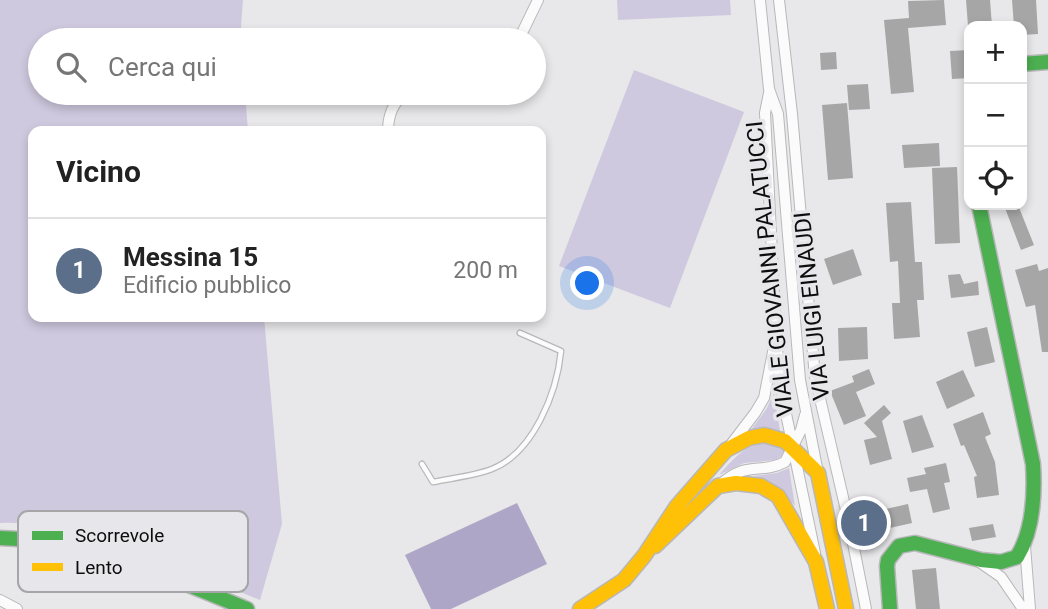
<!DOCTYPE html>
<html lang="it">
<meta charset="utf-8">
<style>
:root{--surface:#fff;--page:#f2f2f2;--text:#222;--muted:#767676;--line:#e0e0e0;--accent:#5a595b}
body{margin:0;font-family:Roboto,sans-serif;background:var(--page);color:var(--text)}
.controls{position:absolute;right:21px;top:21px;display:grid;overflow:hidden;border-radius:14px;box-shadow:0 4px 10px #0003}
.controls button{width:63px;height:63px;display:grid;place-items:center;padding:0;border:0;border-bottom:2px solid var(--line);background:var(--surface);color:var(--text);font:35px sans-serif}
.you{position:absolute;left:588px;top:284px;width:24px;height:24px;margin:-18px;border:5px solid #fff;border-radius:50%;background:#1a73e8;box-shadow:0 0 0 10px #1a73e833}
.badge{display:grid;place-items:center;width:46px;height:46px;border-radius:50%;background:var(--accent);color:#fff;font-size:23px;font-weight:700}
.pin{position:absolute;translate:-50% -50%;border:4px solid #fff;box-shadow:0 2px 7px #0006}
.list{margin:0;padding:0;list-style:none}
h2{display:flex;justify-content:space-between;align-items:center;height:91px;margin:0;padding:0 28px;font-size:30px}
h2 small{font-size:23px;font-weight:400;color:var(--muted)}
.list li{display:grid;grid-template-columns:46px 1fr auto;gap:21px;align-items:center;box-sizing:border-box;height:105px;padding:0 28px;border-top:2px solid var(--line)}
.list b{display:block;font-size:26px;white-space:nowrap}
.list p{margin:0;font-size:23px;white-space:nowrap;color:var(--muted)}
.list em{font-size:23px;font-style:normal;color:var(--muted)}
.icon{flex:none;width:38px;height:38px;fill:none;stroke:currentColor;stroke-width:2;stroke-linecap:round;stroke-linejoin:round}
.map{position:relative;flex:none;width:1048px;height:609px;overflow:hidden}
.search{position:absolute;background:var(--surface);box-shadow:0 4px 10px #0003;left:28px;top:28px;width:518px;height:77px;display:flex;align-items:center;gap:18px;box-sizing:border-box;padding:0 24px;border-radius:38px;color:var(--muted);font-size:26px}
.panel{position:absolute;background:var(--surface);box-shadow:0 4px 10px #0003;left:28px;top:126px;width:518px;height:196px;border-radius:14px}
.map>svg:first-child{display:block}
</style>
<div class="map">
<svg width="1048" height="609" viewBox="0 0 1048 609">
<rect width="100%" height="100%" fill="#e8e7e9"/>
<path fill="#cfc9df" d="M0 0H243L240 40H40V93H245L248 131H33V317H264L282 524 260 600C178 567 89 520 0 523Z
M617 0H730L731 15 618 20Z
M634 70 744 112 670 308 559 266Z
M774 393 780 431 764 428 751 430 767 408Z
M770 442 785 449 786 453 776 460 744 463 719 475C734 458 747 443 770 442Z
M789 468 795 506 776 486 754 476 777 473Z"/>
<path fill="#aea6c6" d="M517 503 547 564 451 609H431L405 555Z"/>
<path fill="#a6a6a7" d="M944 0 946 25 908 28 914 92 891 94 884 20 909 18 908 1Z
M966 0H990L992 26H968Z
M1012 0H1036L1038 34 1022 35V26H1014Z
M969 50V78L952 79 950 51Z
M836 52 837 69 821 70 820 53Z
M868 84 870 109 849 110 847 85Z
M847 103 853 178 828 180 822 105Z
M939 143 940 166 904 168 902 145Z
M957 167 960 243 935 244 932 168Z
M911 202 915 262H922L924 300H917L920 337 894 339 892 303H900L898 261 890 262 886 203Z
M1012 205H1018L1034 245 1021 250 1005 208Z
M853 249 862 275 833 285 824 259Z
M1037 264 1039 271 1048 268V352H1042L1035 305 1026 307 1015 270Z
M960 274 964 284 978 281 979 295 951 298 948 275Z
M867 327 868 359 839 361 838 328Z
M987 327 995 362 975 367 967 332Z
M869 369 875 384 856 392 866 416 844 425 830 391 854 382 852 376Z
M963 370 975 396 947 409 936 382Z
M884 405 891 413 882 421 892 459 870 465 864 440 877 437 864 423Z
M983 412 991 434 985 437 995 462 999 495 977 498 974 477 977 476 964 445 961 446 953 424Z
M922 415 934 447 912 453 903 421Z
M946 463 950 482 944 483 950 509 933 513 927 489 910 492 907 478 926 474 924 468Z
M874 500 877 511 908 504 912 523 881 530V536L878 537 874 545 866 547 856 504Z
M993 524 996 537 972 541 969 528Z
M936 568 940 609H916L912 570Z"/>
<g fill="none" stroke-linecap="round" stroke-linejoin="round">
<g stroke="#b8b7b9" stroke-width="7">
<path id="lane" d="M422 464 433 482C452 478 474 476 492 469 533 453 557 393 561 351L520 333"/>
</g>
<g stroke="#b8b7b9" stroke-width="12">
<path id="street" d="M760 0 769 89 778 114 800 380 818 473
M779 0 792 114 815 377 849 523 866 609
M507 40 522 33 538 0
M769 93 765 113 776 334 780 385 815 553
M388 131C388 116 393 102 406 93
M729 447 755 413 764 398 773 352
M721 484C748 460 760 475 785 462L801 430 805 415
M1025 546 1030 609
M978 561 1001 577 1023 609
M0 600 17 609"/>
</g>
<g stroke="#b8b7b9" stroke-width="17">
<path id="fast" d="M1022 64 1048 62
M0 538C93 542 162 574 247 609
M890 609 887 566 888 560 899 546 915 543 981 560 1001 562 1017 557C1033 531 1035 495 1033 464L979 205"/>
</g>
<g stroke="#b8b7b9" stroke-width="17">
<path id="slow" d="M655 546 718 486 736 483 761 486 778 496 816 562 827 609
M580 609 624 580 644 556 677 506 726 450 749 438 764 435 785 441 818 473 846 609"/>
</g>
<use href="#lane" stroke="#fcfbfc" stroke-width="4.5"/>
<use href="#street" stroke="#fcfbfc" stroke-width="10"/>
<use href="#fast" stroke="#4caf50" stroke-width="14"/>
<use href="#slow" stroke="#ffc107" stroke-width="14"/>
</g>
<g text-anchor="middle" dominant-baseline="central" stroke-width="7" stroke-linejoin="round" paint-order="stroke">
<g font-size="23" fill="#0e0d0e" stroke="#e7e6ea">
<text transform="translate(770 269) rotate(-96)">VIALE GIOVANNI PALATUCCI</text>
<text transform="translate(812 306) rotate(-96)">VIA LUIGI EINAUDI</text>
</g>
</g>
<rect x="18" y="511" width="230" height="81" rx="10" fill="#e7e6ea" stroke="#a6a5a8" stroke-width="2"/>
<rect x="32" y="531" width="31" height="9" fill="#4caf50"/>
<rect x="32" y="563" width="31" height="8" fill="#ffc107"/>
<g font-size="19" fill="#0e0d0e">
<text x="75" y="542">Scorrevole</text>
<text x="75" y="574">Lento</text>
</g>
</svg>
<div class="controls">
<button>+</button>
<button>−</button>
<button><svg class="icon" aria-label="locate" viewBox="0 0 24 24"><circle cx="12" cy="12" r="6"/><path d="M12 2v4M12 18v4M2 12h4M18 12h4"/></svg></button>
</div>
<div class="you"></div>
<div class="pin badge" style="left:864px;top:523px;background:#5c6f8a">1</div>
<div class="search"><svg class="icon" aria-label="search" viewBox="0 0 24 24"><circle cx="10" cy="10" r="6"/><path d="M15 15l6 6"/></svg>Cerca qui</div>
<section class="panel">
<h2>Vicino<small></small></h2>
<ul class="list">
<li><span class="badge" style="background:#5c6f8a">1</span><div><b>Messina 15</b><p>Edificio pubblico</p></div><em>200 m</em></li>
</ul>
</section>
</div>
